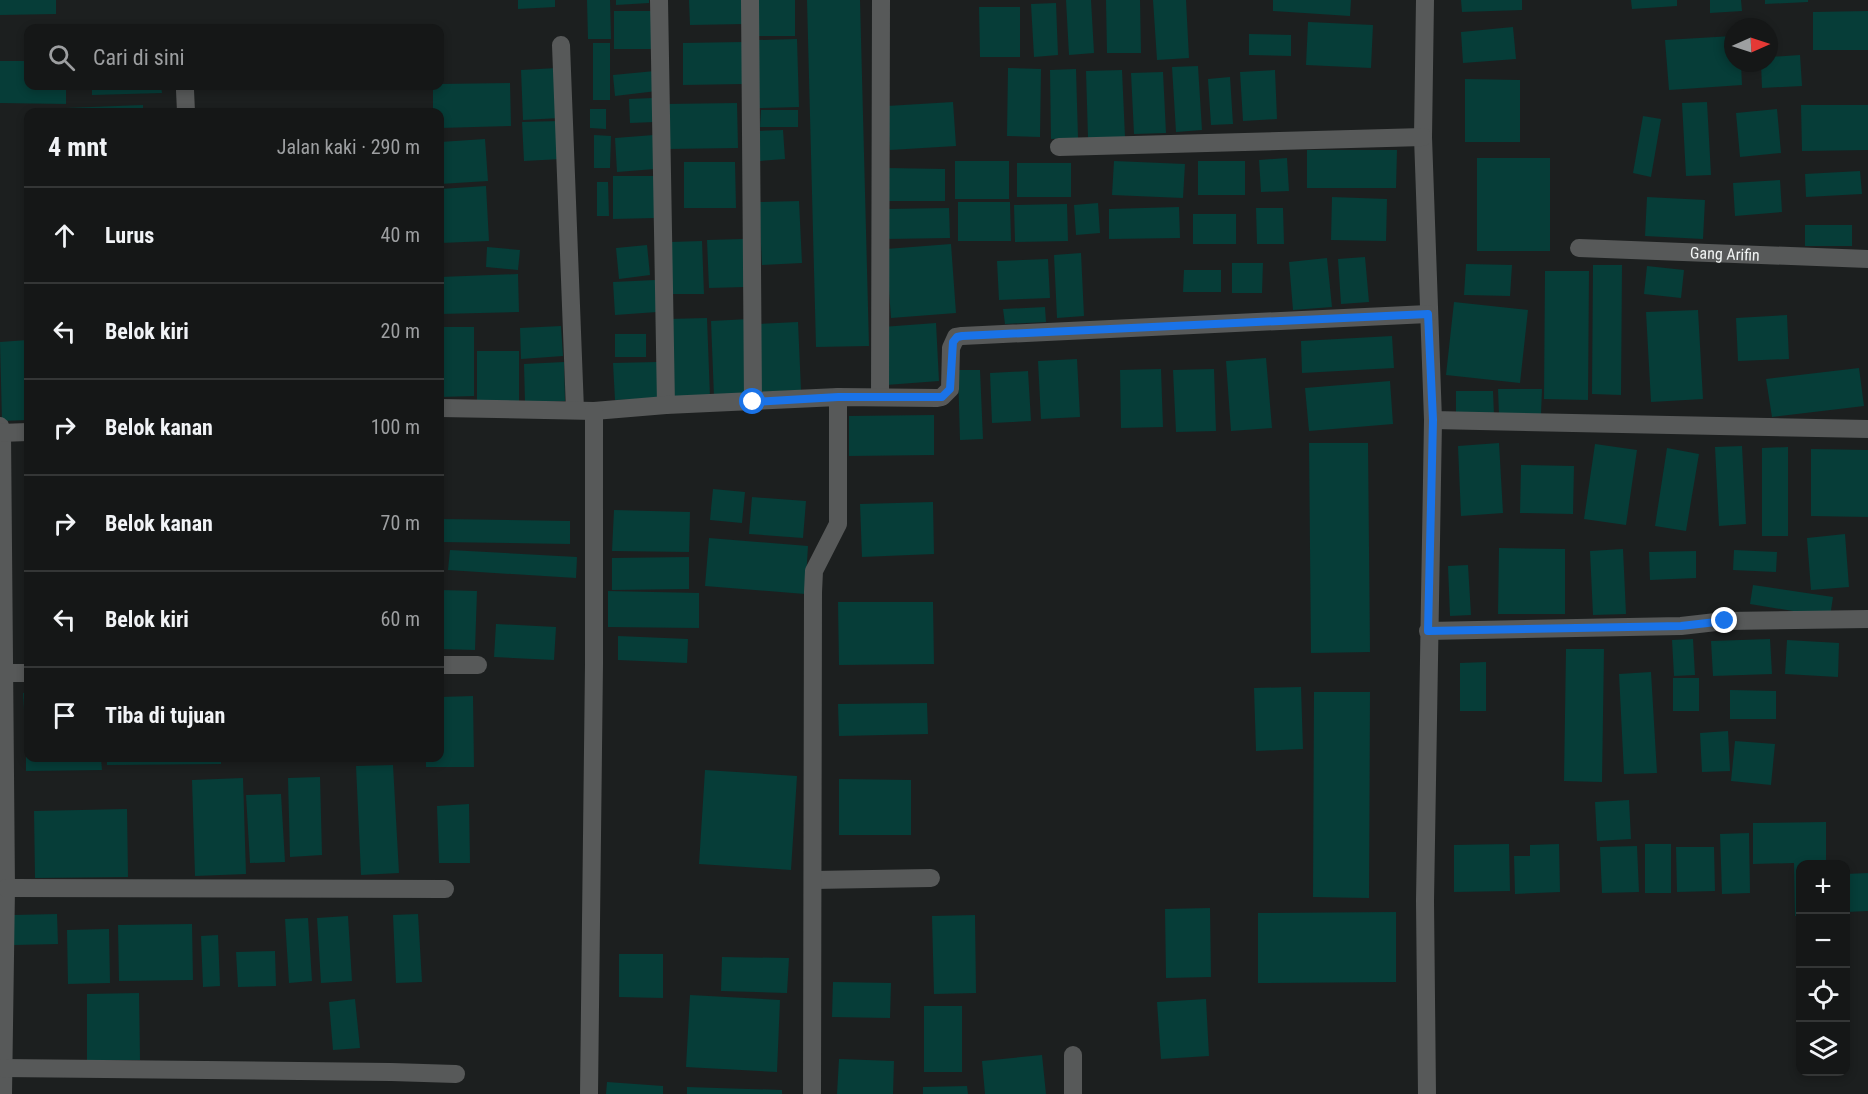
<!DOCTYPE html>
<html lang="id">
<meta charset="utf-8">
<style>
:root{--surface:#151717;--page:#222424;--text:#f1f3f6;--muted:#9d9fa1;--line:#343636}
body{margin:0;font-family:"Roboto Condensed",sans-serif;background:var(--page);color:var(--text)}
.controls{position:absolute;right:18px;bottom:18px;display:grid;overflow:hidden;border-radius:12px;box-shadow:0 3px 9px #0003}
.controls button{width:54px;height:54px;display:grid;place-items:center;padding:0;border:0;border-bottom:2px solid var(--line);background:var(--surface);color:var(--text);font:30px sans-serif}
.compass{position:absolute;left:1724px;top:18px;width:54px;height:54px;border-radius:50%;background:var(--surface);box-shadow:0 3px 9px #0003;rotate:87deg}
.stop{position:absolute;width:18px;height:18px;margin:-14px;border:4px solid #1a73e8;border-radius:50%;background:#fff}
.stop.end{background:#1a73e8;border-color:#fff;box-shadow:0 2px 6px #0008}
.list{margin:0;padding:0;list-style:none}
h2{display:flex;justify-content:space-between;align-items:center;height:78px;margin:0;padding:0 24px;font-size:26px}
h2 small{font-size:20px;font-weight:400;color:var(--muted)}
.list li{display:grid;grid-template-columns:39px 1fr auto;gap:18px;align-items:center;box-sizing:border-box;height:96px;padding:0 24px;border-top:2px solid var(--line)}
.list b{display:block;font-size:22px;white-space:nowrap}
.list em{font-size:20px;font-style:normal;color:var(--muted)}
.icon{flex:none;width:33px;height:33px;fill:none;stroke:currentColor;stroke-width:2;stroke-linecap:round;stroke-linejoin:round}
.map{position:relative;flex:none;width:1868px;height:1094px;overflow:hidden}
.search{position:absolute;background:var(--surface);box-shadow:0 3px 9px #0003;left:24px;top:24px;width:420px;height:66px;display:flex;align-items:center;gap:15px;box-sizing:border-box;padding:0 21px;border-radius:12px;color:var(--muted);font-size:22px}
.panel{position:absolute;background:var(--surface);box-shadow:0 3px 9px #0003;left:24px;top:108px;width:420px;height:654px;border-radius:12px}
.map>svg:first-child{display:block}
</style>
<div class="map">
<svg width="1868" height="1094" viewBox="0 0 1868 1094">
<rect width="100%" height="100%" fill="#1c1f1f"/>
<path fill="#063d38" d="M0 0H56V14L0 15Z
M518 0H555V7L518 9Z
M587 0H610L611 39H588Z
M616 0H649V3L616 5Z
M689 0H744V24L690 25Z
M755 0H795V36H755Z
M807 0H860L869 346 816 347Z
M1066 0H1091L1094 53 1069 55Z
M1106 0H1140L1141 53H1107Z
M1153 0H1186L1189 58 1157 60Z
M1273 0H1351L1350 16 1273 11Z
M1461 0H1522V10L1462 12Z
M1631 0H1677V6L1632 9Z
M1710 0H1741L1742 11 1710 13Z
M1765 0H1808V2L1765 4Z
M1056 3 1058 55 1034 57 1031 4Z
M979 7H1020V57H980Z
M614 11H653V49H614Z
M1868 11V50H1813V12Z
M1308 22 1373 25 1371 68 1306 65Z
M1513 27 1516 59 1463 63 1461 32Z
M1249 34 1291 35V56L1249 55Z
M1733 36V63H1741L1742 85 1669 90 1665 40Z
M797 39 799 107 759 108 757 40Z
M743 42V84L683 85V43Z
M593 43H610V100H593Z
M1800 55 1802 86 1762 88 1761 63H1769V57Z
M0 61H28V86H66V104L0 103Z
M1198 66 1202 130 1176 132 1172 67Z
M557 68 560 118 523 120 521 70Z
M1008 68 1041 69 1040 137 1007 136Z
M1076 69 1078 138 1051 139 1050 70Z
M1122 70 1125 137 1088 138 1086 71Z
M1275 70 1277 119 1243 121 1240 72Z
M655 71 657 91 615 96 613 75Z
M1163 72 1166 133 1134 134 1131 73Z
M1230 77 1233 124 1211 125 1208 79Z
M1465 79 1520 80V142H1465Z
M510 83 511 126 440 128V112H433V86H440V84Z
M92 86H161L162 93 92 95Z
M653 98 655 122 630 123 629 99Z
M953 102 956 146 890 150 887 106Z
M1707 102 1711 175 1686 176 1682 103Z
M737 103 738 148 667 149 666 104Z
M143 105V112H65V108Z
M1801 105H1868V150L1802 151Z
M590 109H606V129L590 128Z
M1777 109 1781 153 1740 157 1736 113Z
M761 110H798V127H760Z
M1643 116 1661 119 1651 177 1633 173Z
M559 121 561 159 524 161 522 122Z
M783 130 785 159 760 161 758 131Z
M594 135 611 136 610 168H594Z
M654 135 655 169 617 172 615 138Z
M485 139 488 181 440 184V142Z
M1307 150H1397L1396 188H1307Z
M1287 158 1289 191 1261 192 1259 160Z
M1477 158H1550V251H1477Z
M955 161H1009V199H955Z
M1114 161 1185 164 1183 198 1112 195Z
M1198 161H1245V195H1198Z
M684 162H735L736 208H684Z
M1017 163H1071V197H1017Z
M886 168 945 169V201H886Z
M1860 171 1862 194 1806 197 1805 174Z
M613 176H654L655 218 613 219Z
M1780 180 1782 212 1735 216 1733 183Z
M597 182H608L609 216H597Z
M486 186 489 241 440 243V189Z
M1332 197 1387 199 1386 241 1331 240Z
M1647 197 1705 200 1703 239 1645 236Z
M799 201 802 263 762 265 759 202Z
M958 202H1010L1011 241H958Z
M1098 203 1100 233 1076 235 1074 205Z
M1067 204 1068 241 1015 242 1014 205Z
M1179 207 1180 238 1109 239V209Z
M949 208 950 238 886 239V209Z
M1256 208H1283L1284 244H1257Z
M1193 214H1236V244H1193Z
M1805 225H1852V246H1805Z
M743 239 745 287 709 288 707 240Z
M702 241 704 294H671L670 242Z
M951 244 956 313 891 318 886 249Z
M647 245 650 275 619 279 616 248Z
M487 247 520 250 518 270 486 267Z
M1081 253 1084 316 1057 318 1054 255Z
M1365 257 1369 302 1341 304 1338 259Z
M1327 258 1332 307 1293 310 1289 262Z
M1048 259 1050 298 999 300 997 261Z
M1232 263H1263L1262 293H1232Z
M1466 264 1512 265 1510 296 1464 295Z
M1593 265H1622L1621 395 1592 394Z
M1647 266 1684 270 1681 298 1644 294Z
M1184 270H1221V292H1183Z
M1545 271H1589L1588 400 1544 399Z
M518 274 519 312 440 314V277Z
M655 280 657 312 615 315 613 282Z
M1454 302 1528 310 1520 383 1446 375Z
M1045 307 1046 322 1005 324 1003 309Z
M1698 310 1703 399 1651 402 1646 312Z
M1787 315 1789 359 1738 361 1736 318Z
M707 318 710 397 671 398 668 319Z
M749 319 751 396 714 397 711 321Z
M798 322 801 390 761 392 757 324Z
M936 323 939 381 886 385 882 327Z
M561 326 563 356 521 359 520 328Z
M440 327H474V396L440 397Z
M615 334H646V357H615Z
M1392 336 1394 368 1302 373 1301 341Z
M28 340V420L2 421 0 342Z
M477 351H519V401H477Z
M1266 358 1272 428 1231 431 1226 361Z
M1077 359 1080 417 1041 419 1038 361Z
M564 362 565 401 525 403 524 364Z
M657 362 658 398 615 400 613 363Z
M1859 368 1864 406 1772 417 1766 379Z
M1161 369 1163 427 1121 428 1120 370Z
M1214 369 1216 431 1176 432 1173 370Z
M958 370H980L983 439 960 440Z
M1028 371 1031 421 992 423 990 373Z
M1390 381 1393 424 1309 431 1305 388Z
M1498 389H1542L1541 414 1499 415Z
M1456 391H1493L1494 415 1456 416Z
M934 415V455L849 456V416Z
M1309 443H1368L1370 652 1311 653Z
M1499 443 1503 513 1461 516 1458 446Z
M1595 444 1637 450 1626 525 1584 519Z
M1742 446 1746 524 1719 526 1715 447Z
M1788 447V536H1762V448Z
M1667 448 1699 454 1686 531 1655 526Z
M1811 449 1868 450V517L1811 516Z
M1521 465 1574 466 1573 514 1520 513Z
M713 489 745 492 742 523 710 520Z
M752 497 806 501 803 538 749 534Z
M933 502 934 554 862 557 860 504Z
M614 510 690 512 689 552 612 551Z
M440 519 570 521V544L440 542Z
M1845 534 1849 587 1811 590 1807 538Z
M709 538 808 546 805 594 705 586Z
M1499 548 1565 549V614H1498Z
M1623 549 1626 614 1593 615 1590 551Z
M450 550 577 557 576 578 448 570Z
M1734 550 1777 552 1776 572 1733 570Z
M1696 551V578L1650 580 1649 552Z
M689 557V589L612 590V558Z
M1468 565 1471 615 1450 616 1448 566Z
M1753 585 1833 597 1830 617 1750 604Z
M440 590 477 591 475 650 440 649Z
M608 591 699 593V628L608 627Z
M838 602H933L934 664 839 665Z
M496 624 556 627 554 660 494 657Z
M618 636 688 639 687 663 618 660Z
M1693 639 1695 675 1674 676 1672 640Z
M1770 639 1772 674 1713 676 1711 641Z
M1787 640 1839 643 1838 677 1785 674Z
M1566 649H1604L1602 782 1564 781Z
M1486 662V711H1460V663Z
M1651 672 1657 773 1624 774 1619 674Z
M1673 678H1699V711H1673Z
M1301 687 1303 749 1256 751 1254 688Z
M1730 690 1776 691V719H1730Z
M28 692V726L25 727 23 693Z
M1314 692H1370L1369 898 1313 897Z
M473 696 474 767H426V758H440V697Z
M927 703 928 734 839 736 838 704Z
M1728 731 1730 771 1702 772 1700 733Z
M26 732H28V758H101L102 770 26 771Z
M1735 741 1775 744 1771 785 1731 781Z
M107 758H221V764L107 765Z
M393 765 399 873 361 875 356 766Z
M705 770 797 776 791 870 699 864Z
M320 777 322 855 290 857 288 778Z
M243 778 246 874 195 876 192 780Z
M839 779 911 780V835H839Z
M281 794 285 862 250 863 246 795Z
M1629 800 1631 839 1597 841 1595 802Z
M469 804 470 863H439L437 806Z
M127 809 128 877 35 878 34 811Z
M1826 822V864H1800V916H1795L1794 863 1753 864V823Z
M1749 833 1750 893 1722 894 1720 834Z
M1509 844 1510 891 1454 892V845Z
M1559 844 1560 892 1515 894 1514 856H1530V845Z
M1645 844H1671V893H1645Z
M1637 846 1639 892 1602 893 1600 847Z
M1676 847H1714L1715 891 1677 892Z
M1868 873V911L1846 912V874Z
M1210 908 1211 977 1166 978 1165 909Z
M1396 912V982L1258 983V913Z
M57 914 58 944 14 945V915Z
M418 914 422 982 396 983 393 915Z
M975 915 976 993 934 994 932 916Z
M348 916 352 981 321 983 317 918Z
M308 918 312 981 289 983 285 919Z
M192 924 193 980 119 981 118 925Z
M109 929 110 983 68 984 67 930Z
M218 935 220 986 203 987 201 936Z
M275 951 276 986 238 987 236 952Z
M619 954H663V998L619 997Z
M722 957 789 958 787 993 721 991Z
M833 982 891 983 890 1018 832 1017Z
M139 993 140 1060H87V994Z
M690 995 780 1000 777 1072 686 1067Z
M355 999 360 1048 333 1050 329 1002Z
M1206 999 1209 1056 1161 1059 1157 1002Z
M924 1006H962V1072H924Z
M1042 1055 1046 1094H985L982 1061Z
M839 1059 894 1061 893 1094H837Z
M607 1082 663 1086V1094H606Z
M967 1086 968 1094H923V1087Z
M687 1087 782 1090V1094H687Z"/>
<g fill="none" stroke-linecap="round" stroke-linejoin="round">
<g stroke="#575959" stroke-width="18">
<path d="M659 0 666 405"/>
<path d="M750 0 753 402"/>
<path d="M1425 0 1423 137 1433 420 1868 429"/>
<path d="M561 45 575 410"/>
<path d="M185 90 186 112"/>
<path d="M1059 147 1423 137"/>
<path id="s1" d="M1579 248 1868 259"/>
<path d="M880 397 881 0"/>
<path d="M440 408 594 411 666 405 838 397 937 398 942 397 950 389 951 348 956 337 962 336 1428 314"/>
<path d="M0 426 2 433 6 888 3 1094"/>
<path d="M0 433 28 432"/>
<path d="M1428 631 1681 626 1725 621 1868 619"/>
<path d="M440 665H478"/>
<path d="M0 673H28"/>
<path d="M813 880 931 878"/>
<path d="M6 888 445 889"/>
<path d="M2 1068 391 1072 456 1074"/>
<path d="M589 1094 594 664V411"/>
<path d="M812 1094 813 592 814 571 838 524V397"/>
<path d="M1073 1094V1055"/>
<path d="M1427 1094 1425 901 1433 420"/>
</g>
</g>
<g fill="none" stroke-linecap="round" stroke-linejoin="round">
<path stroke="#1a73e8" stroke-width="8" d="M753 402 838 397H942L950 389 953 342 957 337 962 336 1428 314 1433 420 1428 631 1681 626 1725 621"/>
</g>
<g text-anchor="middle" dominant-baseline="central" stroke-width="6" stroke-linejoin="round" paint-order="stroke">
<g font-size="16" fill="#f1f4f3" stroke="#1c1f1f">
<text stroke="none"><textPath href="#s1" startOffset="146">Gang Arifin</textPath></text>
</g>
</g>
</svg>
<div class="controls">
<button>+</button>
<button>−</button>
<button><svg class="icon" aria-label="locate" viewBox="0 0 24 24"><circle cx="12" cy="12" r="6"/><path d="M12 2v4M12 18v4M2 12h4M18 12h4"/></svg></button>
<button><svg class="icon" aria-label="layers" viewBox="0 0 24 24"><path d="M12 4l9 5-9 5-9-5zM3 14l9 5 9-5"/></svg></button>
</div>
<svg class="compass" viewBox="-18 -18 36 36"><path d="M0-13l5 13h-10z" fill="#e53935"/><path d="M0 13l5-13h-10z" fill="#9d9fa1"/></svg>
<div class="stop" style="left:753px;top:402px"></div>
<div class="stop end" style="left:1725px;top:621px"></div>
<div class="search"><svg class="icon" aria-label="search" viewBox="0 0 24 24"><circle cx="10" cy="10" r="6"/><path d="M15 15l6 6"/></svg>Cari di sini</div>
<section class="panel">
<h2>4 mnt<small>Jalan kaki · 290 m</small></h2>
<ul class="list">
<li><svg class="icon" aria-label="ahead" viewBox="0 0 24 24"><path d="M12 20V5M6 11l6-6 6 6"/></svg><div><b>Lurus</b></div><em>40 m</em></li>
<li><svg class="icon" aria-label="left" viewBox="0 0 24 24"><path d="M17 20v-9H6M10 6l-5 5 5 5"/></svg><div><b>Belok kiri</b></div><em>20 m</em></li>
<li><svg class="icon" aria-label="right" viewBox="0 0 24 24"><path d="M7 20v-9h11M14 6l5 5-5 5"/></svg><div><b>Belok kanan</b></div><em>100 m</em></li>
<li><svg class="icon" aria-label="right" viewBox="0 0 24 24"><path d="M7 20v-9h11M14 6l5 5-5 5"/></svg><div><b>Belok kanan</b></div><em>70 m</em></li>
<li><svg class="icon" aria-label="left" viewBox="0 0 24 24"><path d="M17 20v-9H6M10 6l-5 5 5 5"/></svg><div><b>Belok kiri</b></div><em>60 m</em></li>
<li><svg class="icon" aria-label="arrive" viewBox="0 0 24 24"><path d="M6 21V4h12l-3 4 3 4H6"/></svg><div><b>Tiba di tujuan</b></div></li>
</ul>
</section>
</div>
